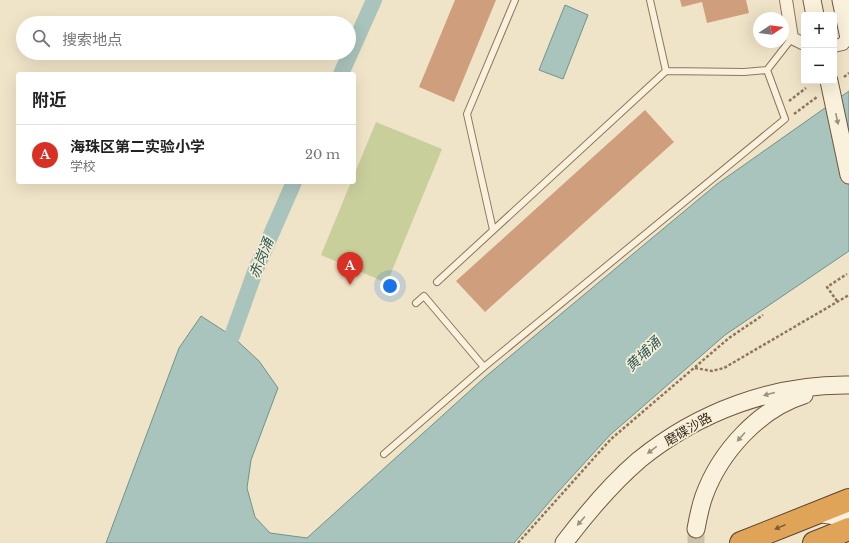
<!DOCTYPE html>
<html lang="zh">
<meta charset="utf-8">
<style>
:root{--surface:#fff;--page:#f6f6f6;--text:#222;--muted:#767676;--line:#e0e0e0;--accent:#d93025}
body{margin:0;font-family:"Libre Baskerville","Noto Sans SC",serif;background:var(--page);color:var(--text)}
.controls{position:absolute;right:12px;top:12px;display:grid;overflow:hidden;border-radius:4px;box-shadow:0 4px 16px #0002}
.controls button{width:36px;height:36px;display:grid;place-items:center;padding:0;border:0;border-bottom:1px solid var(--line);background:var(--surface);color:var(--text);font:20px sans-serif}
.compass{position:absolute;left:753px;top:12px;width:36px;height:36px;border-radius:50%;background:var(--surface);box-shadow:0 4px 16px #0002;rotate:77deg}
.you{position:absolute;left:390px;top:286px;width:14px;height:14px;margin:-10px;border:3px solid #fff;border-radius:50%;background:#1a73e8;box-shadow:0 0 0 6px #1a73e833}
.badge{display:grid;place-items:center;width:26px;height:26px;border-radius:50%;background:var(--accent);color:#fff;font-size:13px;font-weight:700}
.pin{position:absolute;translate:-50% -33px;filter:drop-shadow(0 1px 2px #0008)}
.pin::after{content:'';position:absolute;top:21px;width:14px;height:12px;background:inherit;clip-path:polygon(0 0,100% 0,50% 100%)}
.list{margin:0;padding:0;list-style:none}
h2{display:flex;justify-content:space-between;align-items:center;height:52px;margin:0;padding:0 16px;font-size:17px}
h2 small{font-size:13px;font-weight:400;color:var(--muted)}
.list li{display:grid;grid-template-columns:26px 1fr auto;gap:12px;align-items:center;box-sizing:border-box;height:60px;padding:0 16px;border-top:1px solid var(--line)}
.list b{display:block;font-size:15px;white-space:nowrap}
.list p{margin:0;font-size:13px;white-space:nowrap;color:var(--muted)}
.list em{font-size:13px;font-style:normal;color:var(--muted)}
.icon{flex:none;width:22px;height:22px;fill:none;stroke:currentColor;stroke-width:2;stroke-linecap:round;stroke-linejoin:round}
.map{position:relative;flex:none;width:849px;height:543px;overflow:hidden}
.search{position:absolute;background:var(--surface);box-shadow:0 4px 16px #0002;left:16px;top:16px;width:340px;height:44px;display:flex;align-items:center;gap:10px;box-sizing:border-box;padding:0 14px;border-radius:22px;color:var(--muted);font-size:15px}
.panel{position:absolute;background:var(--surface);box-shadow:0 4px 16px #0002;left:16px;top:72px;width:340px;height:112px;border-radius:4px}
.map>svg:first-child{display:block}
</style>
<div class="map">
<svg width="849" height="543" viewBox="0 0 849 543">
<rect width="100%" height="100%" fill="#f0e4c8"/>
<path fill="#c9cf9b" d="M376 122 442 149 387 283 321 255 351 182H354V175Z"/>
<path fill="#a9c4bc" stroke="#6f938a" d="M565 5 588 15 563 79 539 70Z
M849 91V251L725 335 610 435 557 493 514 543H106L179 348 201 316 232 336 259 361 278 388 251 460 247 488 255 517 270 533 307 538 484 378 717 184Z"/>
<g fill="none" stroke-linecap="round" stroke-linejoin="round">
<path stroke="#a9c4bc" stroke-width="16" d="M341 74 374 0
M232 336 256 269 294 182"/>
</g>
<path fill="#cf9f7d" d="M455 0H496L454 102 419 87Z
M680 0H746L749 13 707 23 702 2 682 7Z
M645 110 674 142 485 312 456 281Z"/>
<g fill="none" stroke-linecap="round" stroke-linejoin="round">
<path stroke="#ccc0a6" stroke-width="17" stroke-dasharray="17 8" stroke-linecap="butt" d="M696 543V529"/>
<g stroke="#8d765c" stroke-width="8">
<path id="lane" d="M650 0 666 71
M493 230 467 114 515 0
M437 282 666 71 744 72 767 70 792 38
M416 303 424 296 484 367 785 119 767 70
M384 454 484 367"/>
</g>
<g stroke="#8d765c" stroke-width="14">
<path id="street" d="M786 0 792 38 804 44
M834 46 843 44 849 33"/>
</g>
<g stroke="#6f573f" stroke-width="19">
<path id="secondary" d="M812 0 815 15
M841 0 849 38
M829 81 849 175
M816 513 843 517 849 522
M696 529C698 518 700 507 704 496 720 452 759 409 804 395
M564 543C586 514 611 484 639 460 698 412 773 384 849 385"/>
</g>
<g stroke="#5b4430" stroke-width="24">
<path id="highway" d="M741 543 849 500
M814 543 849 529"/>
</g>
<path stroke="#8d765c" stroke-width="2.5" stroke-dasharray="3 2" stroke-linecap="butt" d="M844 77 849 73
M789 101 806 88
M794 114 817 97
M837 301 827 287 847 274
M695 368 712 371 724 368 849 295
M518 543 611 439 729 338 763 315"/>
<use href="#lane" stroke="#faf1dc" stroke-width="6"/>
<use href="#street" stroke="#faf1dc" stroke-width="12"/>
<use href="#secondary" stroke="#faf1dc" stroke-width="17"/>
<use href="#highway" stroke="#e0a458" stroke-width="22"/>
</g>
<defs><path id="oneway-solid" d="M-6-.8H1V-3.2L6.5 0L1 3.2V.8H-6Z"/></defs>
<g fill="#9c907e">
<use href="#oneway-solid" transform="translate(837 119) rotate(78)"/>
<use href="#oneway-solid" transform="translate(769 394) rotate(165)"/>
<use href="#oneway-solid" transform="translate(741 437) rotate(132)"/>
<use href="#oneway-solid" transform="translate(652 450) rotate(143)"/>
<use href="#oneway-solid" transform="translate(581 521) rotate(131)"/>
</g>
<use fill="#7e5d36" href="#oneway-solid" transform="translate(780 527) rotate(158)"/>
<g text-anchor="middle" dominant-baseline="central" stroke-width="3.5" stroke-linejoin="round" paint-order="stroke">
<g font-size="13" fill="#3d2e20" stroke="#f7eed8">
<text transform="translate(688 429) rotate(-30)">磨碟沙路</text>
</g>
<g font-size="14" font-style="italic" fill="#2f5d5a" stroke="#f7eed8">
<text transform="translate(261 258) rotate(-68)">赤岗涌</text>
<text transform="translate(643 354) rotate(-44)">黄埔涌</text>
</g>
</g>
</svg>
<div class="controls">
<button>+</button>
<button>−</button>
</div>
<svg class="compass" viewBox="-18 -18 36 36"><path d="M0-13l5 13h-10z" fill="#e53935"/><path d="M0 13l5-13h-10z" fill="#767676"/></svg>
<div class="you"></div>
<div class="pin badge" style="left:350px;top:285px">A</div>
<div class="search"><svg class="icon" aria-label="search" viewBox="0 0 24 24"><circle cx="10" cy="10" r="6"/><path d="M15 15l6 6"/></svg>搜索地点</div>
<section class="panel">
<h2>附近<small></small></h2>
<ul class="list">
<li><span class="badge">A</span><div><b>海珠区第二实验小学</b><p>学校</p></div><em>20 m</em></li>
</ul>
</section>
</div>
